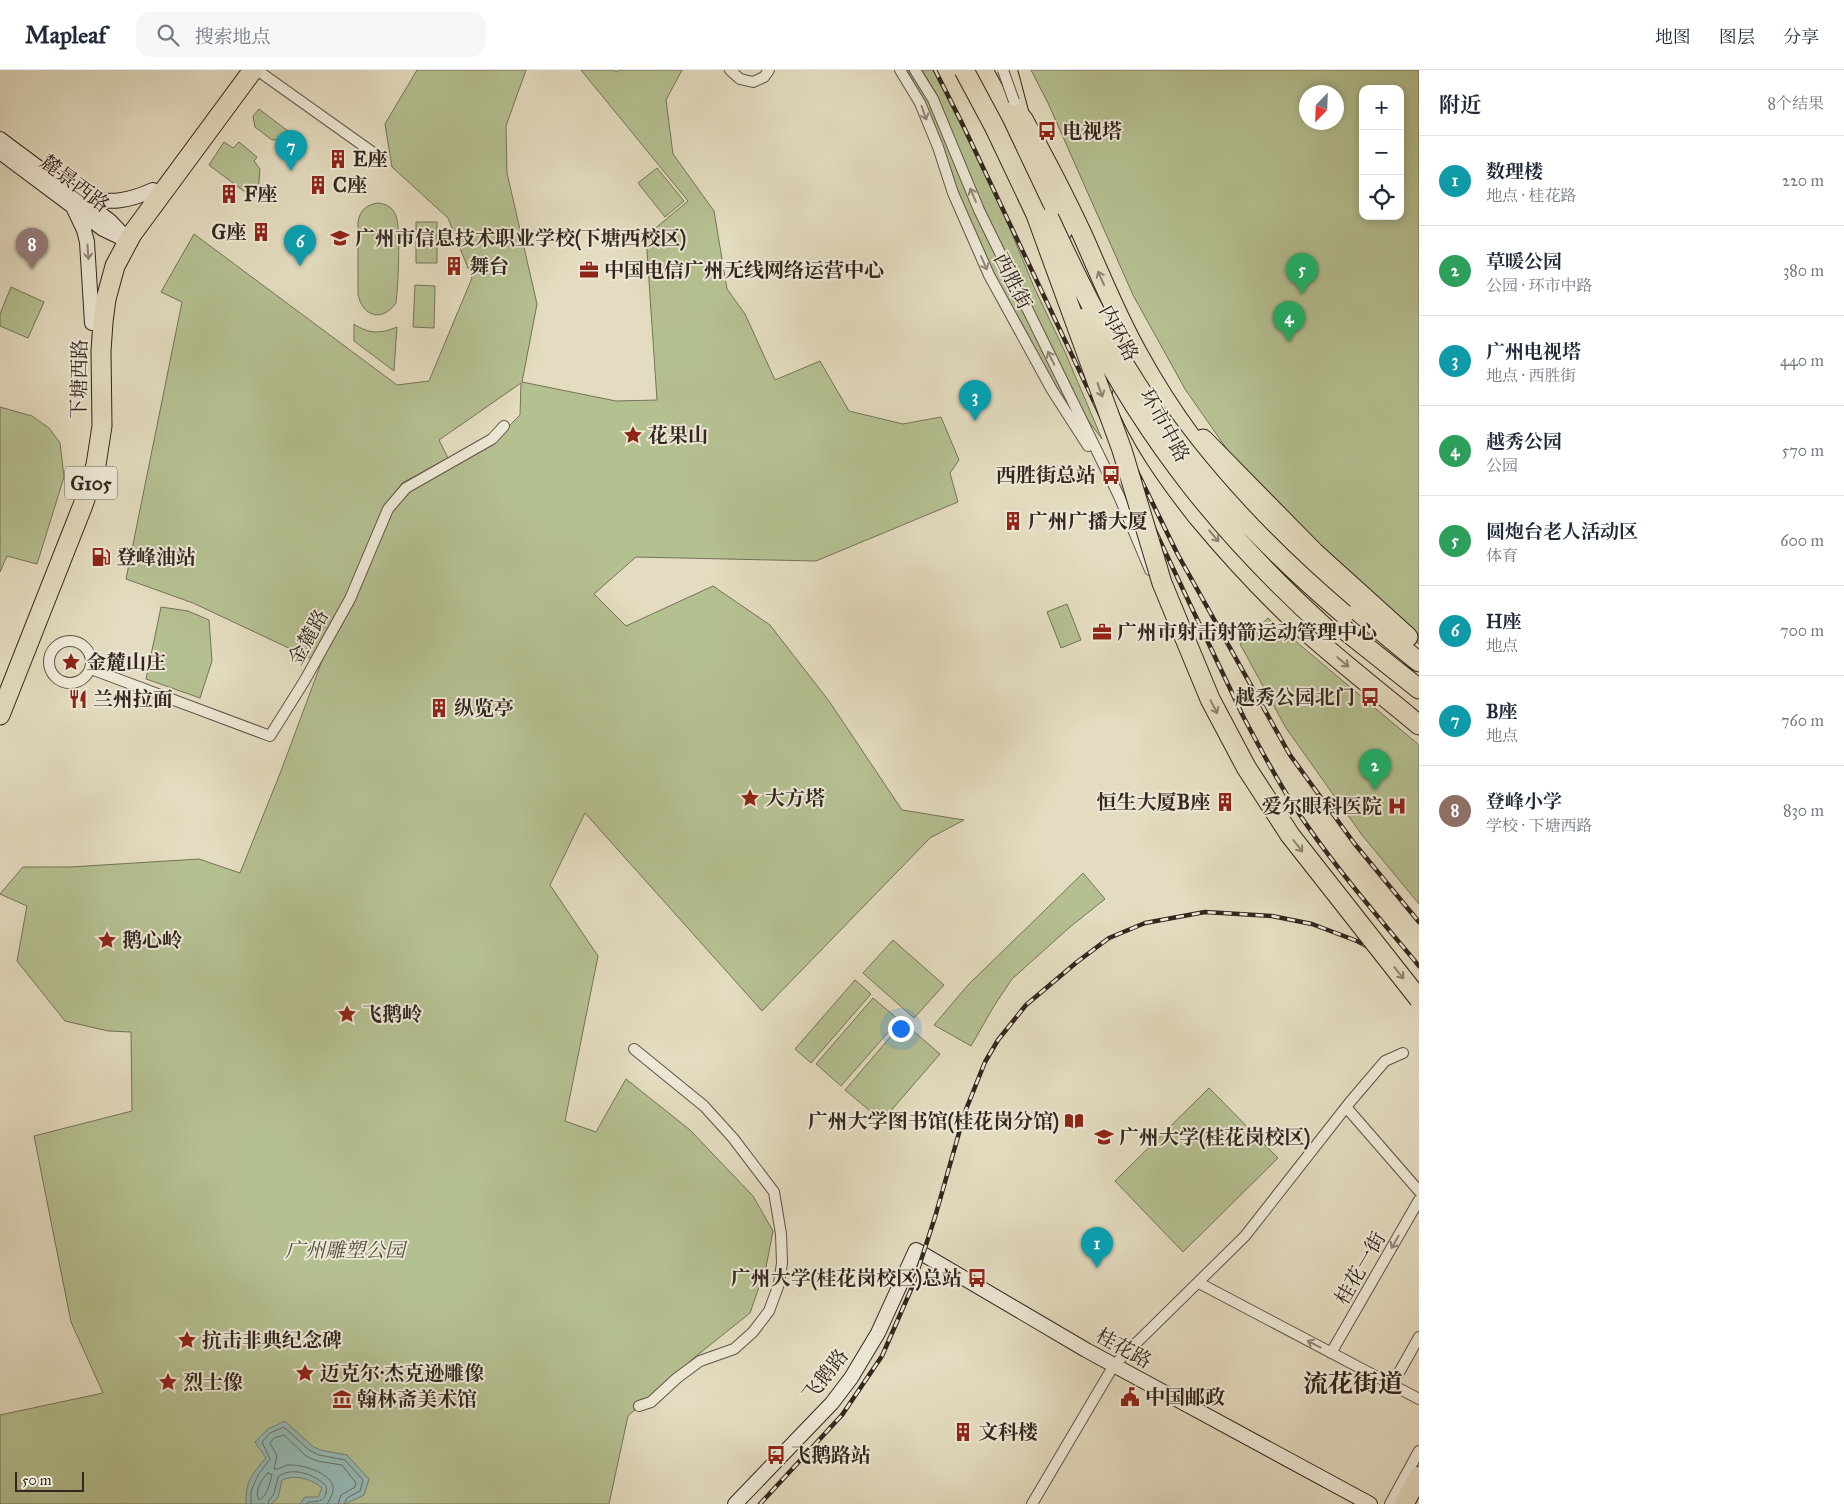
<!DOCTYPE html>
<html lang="zh">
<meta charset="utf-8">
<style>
:root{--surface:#fff;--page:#f6f6f7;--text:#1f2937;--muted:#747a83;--line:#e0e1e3;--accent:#2563eb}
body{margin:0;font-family:"IM FELL Great Primer","Noto Serif SC",serif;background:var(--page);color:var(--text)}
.controls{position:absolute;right:15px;top:15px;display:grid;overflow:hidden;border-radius:10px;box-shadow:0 2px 8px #0003}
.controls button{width:45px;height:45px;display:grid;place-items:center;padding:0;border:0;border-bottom:1px solid var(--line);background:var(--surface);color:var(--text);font:25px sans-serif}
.compass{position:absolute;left:1299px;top:15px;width:45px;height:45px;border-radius:50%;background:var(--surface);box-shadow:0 2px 8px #0003;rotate:203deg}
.scale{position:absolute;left:15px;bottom:12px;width:69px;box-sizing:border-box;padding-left:5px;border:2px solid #33261f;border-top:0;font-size:14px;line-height:18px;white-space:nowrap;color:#33261f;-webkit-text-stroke:4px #ede8d6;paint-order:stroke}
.you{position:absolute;left:900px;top:958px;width:18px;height:18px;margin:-12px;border:4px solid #fff;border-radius:50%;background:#1a73e8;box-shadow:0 0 0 8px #1a73e833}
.badge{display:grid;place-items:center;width:32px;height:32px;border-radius:50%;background:var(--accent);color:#fff;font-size:16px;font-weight:700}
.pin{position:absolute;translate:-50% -41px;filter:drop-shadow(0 1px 2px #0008)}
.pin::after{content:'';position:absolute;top:26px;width:18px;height:15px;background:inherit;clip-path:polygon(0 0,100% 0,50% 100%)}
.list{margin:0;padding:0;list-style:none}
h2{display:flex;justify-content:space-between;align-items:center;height:65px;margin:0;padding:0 20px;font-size:21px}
h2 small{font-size:16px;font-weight:400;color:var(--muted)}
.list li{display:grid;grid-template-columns:32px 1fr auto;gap:15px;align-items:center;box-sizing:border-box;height:90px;padding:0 20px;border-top:1px solid var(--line)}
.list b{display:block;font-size:19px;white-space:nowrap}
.list p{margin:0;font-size:16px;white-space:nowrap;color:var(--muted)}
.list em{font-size:16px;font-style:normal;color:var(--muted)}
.icon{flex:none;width:28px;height:28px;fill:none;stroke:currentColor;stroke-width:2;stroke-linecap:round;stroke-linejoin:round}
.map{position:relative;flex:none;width:1419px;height:1434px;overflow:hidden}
header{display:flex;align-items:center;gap:30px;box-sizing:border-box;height:70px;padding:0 25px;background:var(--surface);border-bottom:1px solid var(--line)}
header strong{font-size:24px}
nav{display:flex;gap:28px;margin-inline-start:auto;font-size:18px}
.search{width:350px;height:45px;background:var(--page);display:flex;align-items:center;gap:12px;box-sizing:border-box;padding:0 18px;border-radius:15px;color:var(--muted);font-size:19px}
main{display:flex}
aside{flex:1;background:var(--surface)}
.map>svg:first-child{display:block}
</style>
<header>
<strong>Mapleaf</strong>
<div class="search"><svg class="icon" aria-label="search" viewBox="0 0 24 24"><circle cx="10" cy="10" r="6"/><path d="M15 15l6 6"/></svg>搜索地点</div>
<nav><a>地图</a><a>图层</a><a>分享</a></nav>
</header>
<main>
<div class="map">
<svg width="1419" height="1434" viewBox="0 0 1419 1434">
<rect width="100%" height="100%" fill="#e4dcc0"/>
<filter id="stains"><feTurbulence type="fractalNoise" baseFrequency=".004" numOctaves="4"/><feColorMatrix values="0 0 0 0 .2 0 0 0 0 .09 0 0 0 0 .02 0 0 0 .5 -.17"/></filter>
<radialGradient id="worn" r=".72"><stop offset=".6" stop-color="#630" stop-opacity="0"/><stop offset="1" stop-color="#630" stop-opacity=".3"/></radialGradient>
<path fill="#b5c091" stroke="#747358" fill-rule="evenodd" d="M417 0H526L506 56 507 103 537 234 522 312 616 331 657 330 646 166 688 131 581 0H614L616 2 619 0H682L666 30 673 84 714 141 727 219 745 244 775 310 820 291 849 341 903 354 941 347 959 390 950 403 958 432 816 491 636 487 594 524 626 556 713 516 770 555 829 631 902 740 964 750 930 768 762 941 585 743 550 815 598 886 565 1051 596 1062 626 1009 690 1060 753 1126 773 1161 766 1197 750 1243 695 1287 628 1346 609 1434H0V1345L103 1323 71 1252 34 1066 132 1041 131 962 108 961 65 951 17 891 27 836 0 824 23 797H70L199 789 240 803 281 701 323 588 354 533 390 441 407 419 495 370 520 345 521 313 439 370 448 388 402 413 386 437 347 528 312 589 193 533 126 509 182 232 161 222 194 164 397 315 429 311 472 208 448 148 392 97 385 54Z
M907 0H909L930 31 1078 348H1073L984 190 958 127 923 29Z
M922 0H933L995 123 1034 217 1065 282 1102 369 1084 345 985 142 937 25Z
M1031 0H1419V574L1376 537 1247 408 1185 319 1133 225 1048 33ZM1363 19H1400V146H1363ZM1306 22H1336V52H1306Z
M259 39 301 71 296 77 285 69 272 70 255 57 253 46Z
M224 72 233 78 239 72 257 87 254 91 260 99 258 123 245 122 209 95Z
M657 98 684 131 665 147 638 113Z
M378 133C386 134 393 137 396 146 401 158 398 218 396 233 382 253 362 246 358 224V152C360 140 366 135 378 133Z
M416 152H437V193H416Z
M415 215 435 216 434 258 413 257Z
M11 217 44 232 28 268 0 256V244Z
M354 254C369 264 380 264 397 257L394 301 354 271Z
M0 337 32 346 49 358 60 373 64 407 37 494 7 486 0 502Z
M1067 534 1081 570 1061 578 1047 542Z
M161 537 188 541 209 550 212 591 200 628 146 609Z
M1268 548 1419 675V834L1362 765 1286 658 1240 574Z
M1083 803 1105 829 1070 857 1012 909 994 936 971 976 934 955 968 915Z
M893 870 944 915 914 948 863 903Z
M855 910 871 924 811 993 795 979Z
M873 928 899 950 841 1016 816 994Z
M903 952 940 984 882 1051 845 1020Z
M1209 1018 1278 1088 1183 1182 1115 1111Z"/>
<path fill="#96bab6" stroke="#6e7f7a" d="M285 1351 312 1376 320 1380 347 1385 369 1409 364 1425 345 1434H300L305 1427H318L322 1418C312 1409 295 1404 282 1410L278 1428 271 1434H246C245 1412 252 1404 266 1388L255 1372 268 1359Z"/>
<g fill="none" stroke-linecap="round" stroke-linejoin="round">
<path stroke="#64706a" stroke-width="1" d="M268 1403 272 1405C269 1415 268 1425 259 1430 254 1421 261 1410 268 1403Z
M251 1434V1421L258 1405 270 1389 262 1372 270 1363 284 1357 309 1380 319 1385 345 1390 363 1410 360 1421 347 1428 344 1434
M268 1434 269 1430 274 1424 278 1407C291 1396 315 1404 326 1416 328 1430 320 1432 308 1432L306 1434
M327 1434C330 1429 334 1422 333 1416 329 1402 301 1394 288 1395 283 1396 279 1400 274 1399L277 1386 270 1373 274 1368 284 1365 306 1386 317 1391 342 1395 356 1413 355 1417 341 1425 338 1434"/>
<g stroke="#5f5447" stroke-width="12">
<path id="street" d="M257 0 382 89
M730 0 740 9 753 12 764 7 769 0
M900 0 920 33 938 77 953 123 989 205 1052 320 1088 376
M915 0 933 29 979 140 1119 426 1150 500
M49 592a21 21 0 1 1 42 0a21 21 0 1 1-42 0Z
M91 599 270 666 305 610 350 529 388 439 406 418 492 369 504 356
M634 979 704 1036 733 1068 774 1122 781 1164 782 1193 779 1214 769 1241 753 1262 734 1279 700 1291 677 1308 651 1332 639 1336
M1346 1037 1419 1121
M1199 1213 1419 1329
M1331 1283 1419 1130
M1392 1315 1419 1267
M1032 1434 1114 1295 1245 1166 1350 1032 1385 991 1403 983
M1390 1434 1419 1381"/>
</g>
<g stroke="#33261f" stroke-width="16">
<path id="secondary" d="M0 69 110 151 128 170
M0 82 103 159 124 169
M82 129C113 132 124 133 153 120
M74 139 84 160 87 172 92 253
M735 1434 832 1333 851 1308 878 1263 916 1180 1086 1280 1370 1434"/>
</g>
<g stroke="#33261f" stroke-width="18">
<path id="primary" d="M1009 0 1021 45"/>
</g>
<g stroke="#33261f" stroke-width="21">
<path id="highway" d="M983 0 1021 71 1062 162
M1023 49C1044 87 1064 125 1082 164 1100 204 1116 245 1138 284 1209 414 1306 500 1419 592
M1122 325C1140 370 1168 409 1198 447 1228 483 1260 518 1294 550 1334 587 1377 620 1419 655
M1203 369 1314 482 1408 567
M1280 502 1326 545 1419 619
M0 645 83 435 96 395 102 356 101 281 103 252 106 229 115 196 132 164 253 0
M1404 1434 1419 1406"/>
</g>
<use href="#street" stroke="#ede8d6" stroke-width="10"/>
<use href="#secondary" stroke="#ede8d6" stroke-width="14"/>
<use href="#primary" stroke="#e4dcc0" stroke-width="16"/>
<use href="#highway" stroke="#e4dcc0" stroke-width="19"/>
<g stroke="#33261f" stroke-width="4.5">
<path id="rail" d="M935 0 961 51 1243 646C1259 676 1275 707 1294 736 1331 793 1376 844 1419 896
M1099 324 1178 485 1290 685 1354 773 1419 852
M760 1434 842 1345 882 1286 913 1215 935 1147 965 1042 985 992 998 970 1026 935 1077 892 1109 868 1145 853 1205 842 1272 846 1312 854 1357 871 1388 887 1419 917"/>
</g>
<use href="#rail" stroke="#ede8d6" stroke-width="2.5" stroke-dasharray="8" stroke-linecap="butt"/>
<g stroke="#5f5447" stroke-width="12" stroke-linecap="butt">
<path id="street-bridge" d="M1003 0 1014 31"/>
</g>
<g stroke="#33261f" stroke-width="21" stroke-linecap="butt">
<path id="highway-bridge" d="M964 0 994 56 1040 153
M1035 142 1122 380 1162 513 1210 629 1246 697 1290 765 1419 929
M1049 148C1076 206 1103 262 1137 315 1194 402 1265 477 1344 544
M1085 248C1149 374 1227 470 1332 564"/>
</g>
<use href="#street-bridge" stroke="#ede8d6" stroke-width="10"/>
<use href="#highway-bridge" stroke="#e4dcc0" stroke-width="19"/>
</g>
<defs><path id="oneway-shaft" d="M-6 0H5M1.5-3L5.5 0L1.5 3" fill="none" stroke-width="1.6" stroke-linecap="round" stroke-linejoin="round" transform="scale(1.25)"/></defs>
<g stroke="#90877a">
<use href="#oneway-shaft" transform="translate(924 43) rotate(71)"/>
<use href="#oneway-shaft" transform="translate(973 125) rotate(-113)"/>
<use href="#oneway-shaft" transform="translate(88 182) rotate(86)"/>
<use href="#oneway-shaft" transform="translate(984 193) rotate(66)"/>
<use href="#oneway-shaft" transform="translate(1051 288) rotate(-116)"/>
<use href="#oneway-shaft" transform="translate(1395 1172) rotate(120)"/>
<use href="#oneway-shaft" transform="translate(1314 1274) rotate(-152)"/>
</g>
<g stroke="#8c8170">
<use href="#oneway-shaft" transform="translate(1101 208) rotate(-114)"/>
<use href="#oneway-shaft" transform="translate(1100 320) rotate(70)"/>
<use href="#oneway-shaft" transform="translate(1214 466) rotate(50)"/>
<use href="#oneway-shaft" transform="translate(1343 592) rotate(40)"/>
<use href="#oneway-shaft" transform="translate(1214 637) rotate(62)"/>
<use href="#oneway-shaft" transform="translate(1298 776) rotate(52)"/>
<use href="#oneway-shaft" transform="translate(1399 903) rotate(51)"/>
</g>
<defs>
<g id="bus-bare" transform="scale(1.5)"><path d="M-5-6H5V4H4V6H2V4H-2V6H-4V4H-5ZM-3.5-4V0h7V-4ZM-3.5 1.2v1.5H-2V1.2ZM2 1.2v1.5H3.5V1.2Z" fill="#8f2418" stroke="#ede8d6" stroke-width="2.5" paint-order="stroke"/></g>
<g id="building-bare" transform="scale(1.5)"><path d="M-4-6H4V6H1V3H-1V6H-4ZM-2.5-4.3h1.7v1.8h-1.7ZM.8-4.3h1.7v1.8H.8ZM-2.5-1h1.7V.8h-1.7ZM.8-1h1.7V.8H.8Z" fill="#8f2418" stroke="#ede8d6" stroke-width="2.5" paint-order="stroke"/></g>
<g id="school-bare" transform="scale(1.5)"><path d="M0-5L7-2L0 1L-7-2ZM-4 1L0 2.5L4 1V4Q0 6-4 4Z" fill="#8f2418" stroke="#ede8d6" stroke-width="2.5" paint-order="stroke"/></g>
<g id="office-bare" transform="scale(1.5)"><path d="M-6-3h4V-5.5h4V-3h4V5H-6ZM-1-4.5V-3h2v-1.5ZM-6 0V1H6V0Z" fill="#8f2418" stroke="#ede8d6" stroke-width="2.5" paint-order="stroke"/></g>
<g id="sight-bare" transform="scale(1.5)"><path d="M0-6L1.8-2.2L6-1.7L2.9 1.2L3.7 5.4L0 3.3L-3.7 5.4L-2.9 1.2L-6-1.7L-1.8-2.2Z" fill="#8f2418" stroke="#ede8d6" stroke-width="2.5" paint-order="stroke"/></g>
<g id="fuel-bare" transform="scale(1.5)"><path d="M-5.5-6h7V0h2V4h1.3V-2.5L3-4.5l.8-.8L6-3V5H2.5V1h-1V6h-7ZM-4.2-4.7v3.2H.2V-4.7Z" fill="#8f2418" stroke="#ede8d6" stroke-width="2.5" paint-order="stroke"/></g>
<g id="restaurant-bare" transform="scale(1.5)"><path d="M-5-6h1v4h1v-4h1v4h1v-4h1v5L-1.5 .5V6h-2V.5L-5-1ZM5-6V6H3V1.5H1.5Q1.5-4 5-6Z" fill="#8f2418" stroke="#ede8d6" stroke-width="2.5" paint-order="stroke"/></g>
<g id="hospital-bare" transform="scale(1.5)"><path d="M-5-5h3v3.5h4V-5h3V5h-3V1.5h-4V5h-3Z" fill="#8f2418" stroke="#ede8d6" stroke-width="2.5" paint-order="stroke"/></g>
<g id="library-bare" transform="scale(1.5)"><path d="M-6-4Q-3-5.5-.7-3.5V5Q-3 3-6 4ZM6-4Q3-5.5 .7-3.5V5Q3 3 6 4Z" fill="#8f2418" stroke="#ede8d6" stroke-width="2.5" paint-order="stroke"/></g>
<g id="university-bare" transform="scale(1.5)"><path d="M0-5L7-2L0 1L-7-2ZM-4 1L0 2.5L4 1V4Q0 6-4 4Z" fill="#8f2418" stroke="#ede8d6" stroke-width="2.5" paint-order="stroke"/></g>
<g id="civic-bare" transform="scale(1.5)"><path d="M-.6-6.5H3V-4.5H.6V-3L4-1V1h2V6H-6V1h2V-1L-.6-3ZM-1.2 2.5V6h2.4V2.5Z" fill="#8f2418" stroke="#ede8d6" stroke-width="2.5" paint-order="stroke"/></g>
<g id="museum-bare" transform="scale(1.5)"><path d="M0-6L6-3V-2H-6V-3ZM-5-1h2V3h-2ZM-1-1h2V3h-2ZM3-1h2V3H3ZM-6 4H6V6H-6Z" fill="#8f2418" stroke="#ede8d6" stroke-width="2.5" paint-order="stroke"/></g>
</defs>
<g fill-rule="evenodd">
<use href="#bus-bare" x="1047" y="61"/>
<use href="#building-bare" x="338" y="89"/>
<use href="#building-bare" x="318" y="115"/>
<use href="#building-bare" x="229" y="124"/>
<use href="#building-bare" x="261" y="162"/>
<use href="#school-bare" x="340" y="168"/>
<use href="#building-bare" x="454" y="196"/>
<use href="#office-bare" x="589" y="200"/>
<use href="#sight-bare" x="633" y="365"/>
<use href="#bus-bare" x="1111" y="405"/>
<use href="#building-bare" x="1013" y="451"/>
<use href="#fuel-bare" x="101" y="487"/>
<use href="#office-bare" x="1102" y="562"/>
<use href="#sight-bare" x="71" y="592"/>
<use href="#bus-bare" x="1370" y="627"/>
<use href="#restaurant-bare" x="78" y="629"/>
<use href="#building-bare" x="439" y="638"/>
<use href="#sight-bare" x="750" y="728"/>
<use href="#building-bare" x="1225" y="732"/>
<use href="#hospital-bare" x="1397" y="736"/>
<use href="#sight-bare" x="107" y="870"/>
<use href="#sight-bare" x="347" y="944"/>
<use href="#library-bare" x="1074" y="1051"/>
<use href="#university-bare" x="1104" y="1067"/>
<use href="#bus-bare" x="977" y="1208"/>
<use href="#sight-bare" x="187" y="1270"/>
<use href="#sight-bare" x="305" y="1303"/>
<use href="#sight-bare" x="168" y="1312"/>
<use href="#civic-bare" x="1130" y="1327"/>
<use href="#museum-bare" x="342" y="1329"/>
<use href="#building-bare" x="963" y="1362"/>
<use href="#bus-bare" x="776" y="1385"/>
</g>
<g text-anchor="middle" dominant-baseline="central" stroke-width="4" stroke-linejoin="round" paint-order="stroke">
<rect fill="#ede8d6" stroke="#6b6056" stroke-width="1" x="65" y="396.5" width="52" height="33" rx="4"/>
<g font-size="19" font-weight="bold" fill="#33261f">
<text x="91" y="413">G105</text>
</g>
<g font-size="20" font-weight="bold" fill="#33261f" stroke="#ede8d6" text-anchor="start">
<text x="1062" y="61">电视塔</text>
<text x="353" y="89">E座</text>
<text x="333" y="115">C座</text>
<text x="244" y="124">F座</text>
<text x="246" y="162" text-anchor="end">G座</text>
<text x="355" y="168">广州市信息技术职业学校(下塘西校区)</text>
<text x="469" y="196">舞台</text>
<text x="604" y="200">中国电信广州无线网络运营中心</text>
<text x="648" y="365">花果山</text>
<text x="1096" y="405" text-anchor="end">西胜街总站</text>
<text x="1028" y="451">广州广播大厦</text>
<text x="116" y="487">登峰油站</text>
<text x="1117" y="562">广州市射击射箭运动管理中心</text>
<text x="86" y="592">金麓山庄</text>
<text x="1355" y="627" text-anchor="end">越秀公园北门</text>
<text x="93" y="629">兰州拉面</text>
<text x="454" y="638">纵览亭</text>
<text x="765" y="728">大方塔</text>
<text x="1210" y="732" text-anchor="end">恒生大厦B座</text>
<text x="1382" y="736" text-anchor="end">爱尔眼科医院</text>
<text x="122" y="870">鹅心岭</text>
<text x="362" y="944">飞鹅岭</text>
<text x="1059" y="1051" text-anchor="end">广州大学图书馆(桂花岗分馆)</text>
<text x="1119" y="1067">广州大学(桂花岗校区)</text>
<text x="962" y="1208" text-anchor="end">广州大学(桂花岗校区)总站</text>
<text x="202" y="1270">抗击非典纪念碑</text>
<text x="320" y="1303">迈克尔·杰克逊雕像</text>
<text x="183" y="1312">烈士像</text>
<text x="1145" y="1327">中国邮政</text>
<text x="357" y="1329">翰林斋美术馆</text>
<text x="978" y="1362">文科楼</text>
<text x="791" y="1385">飞鹅路站</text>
</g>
<g font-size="20" fill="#33261f" stroke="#ede8d6">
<text transform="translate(75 113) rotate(37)">麓景西路</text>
<text transform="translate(1013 211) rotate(63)">西胜街</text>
<text transform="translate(1119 263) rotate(62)">内环路</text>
<text transform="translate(79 309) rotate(-89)">下塘西路</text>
<text transform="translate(1165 355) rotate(61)">环市中路</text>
<text transform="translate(308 567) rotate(-61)">金麓路</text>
<text transform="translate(1360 1198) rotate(-60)">桂花一街</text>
<text transform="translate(1124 1278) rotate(29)">桂花路</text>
<text transform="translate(825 1305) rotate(-52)">飞鹅路</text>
</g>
<g font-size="20" font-style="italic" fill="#544c3c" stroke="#ede8d6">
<text x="345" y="1180">广州雕塑公园</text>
</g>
<g font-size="25" font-weight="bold" fill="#33261f" stroke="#ede8d6">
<text x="1353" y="1313">流花街道</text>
</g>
</g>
<rect width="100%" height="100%" filter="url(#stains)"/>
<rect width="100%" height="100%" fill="url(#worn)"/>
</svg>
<div class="controls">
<button>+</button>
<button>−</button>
<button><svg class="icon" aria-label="locate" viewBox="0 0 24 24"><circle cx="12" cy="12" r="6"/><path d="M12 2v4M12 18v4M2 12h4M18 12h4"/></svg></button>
</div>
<svg class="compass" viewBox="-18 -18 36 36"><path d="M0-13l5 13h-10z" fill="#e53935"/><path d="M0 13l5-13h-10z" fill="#747a83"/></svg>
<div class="scale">50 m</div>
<div class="you"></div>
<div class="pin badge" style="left:1097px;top:1198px;background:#0f9aa8">1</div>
<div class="pin badge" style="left:1375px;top:720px;background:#2e9e5b">2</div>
<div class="pin badge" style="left:975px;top:351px;background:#0f9aa8">3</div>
<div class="pin badge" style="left:1289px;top:272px;background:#2e9e5b">4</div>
<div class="pin badge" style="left:1302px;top:224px;background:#2e9e5b">5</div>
<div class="pin badge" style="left:300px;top:196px;background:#0f9aa8">6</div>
<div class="pin badge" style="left:291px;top:101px;background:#0f9aa8">7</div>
<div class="pin badge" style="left:32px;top:199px;background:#8d6e63">8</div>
</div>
<aside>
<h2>附近<small>8个结果</small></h2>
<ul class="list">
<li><span class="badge" style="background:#0f9aa8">1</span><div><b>数理楼</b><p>地点 · 桂花路</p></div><em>220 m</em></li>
<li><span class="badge" style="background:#2e9e5b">2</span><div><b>草暖公园</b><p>公园 · 环市中路</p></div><em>380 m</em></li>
<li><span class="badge" style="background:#0f9aa8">3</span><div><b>广州电视塔</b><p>地点 · 西胜街</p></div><em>440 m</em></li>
<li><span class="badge" style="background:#2e9e5b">4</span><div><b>越秀公园</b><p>公园</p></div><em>570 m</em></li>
<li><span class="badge" style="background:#2e9e5b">5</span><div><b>圆炮台老人活动区</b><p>体育</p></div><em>600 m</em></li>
<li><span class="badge" style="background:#0f9aa8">6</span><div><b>H座</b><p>地点</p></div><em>700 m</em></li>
<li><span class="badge" style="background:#0f9aa8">7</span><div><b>B座</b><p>地点</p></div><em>760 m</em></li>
<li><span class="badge" style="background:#8d6e63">8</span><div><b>登峰小学</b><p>学校 · 下塘西路</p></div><em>830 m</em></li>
</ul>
</aside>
</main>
